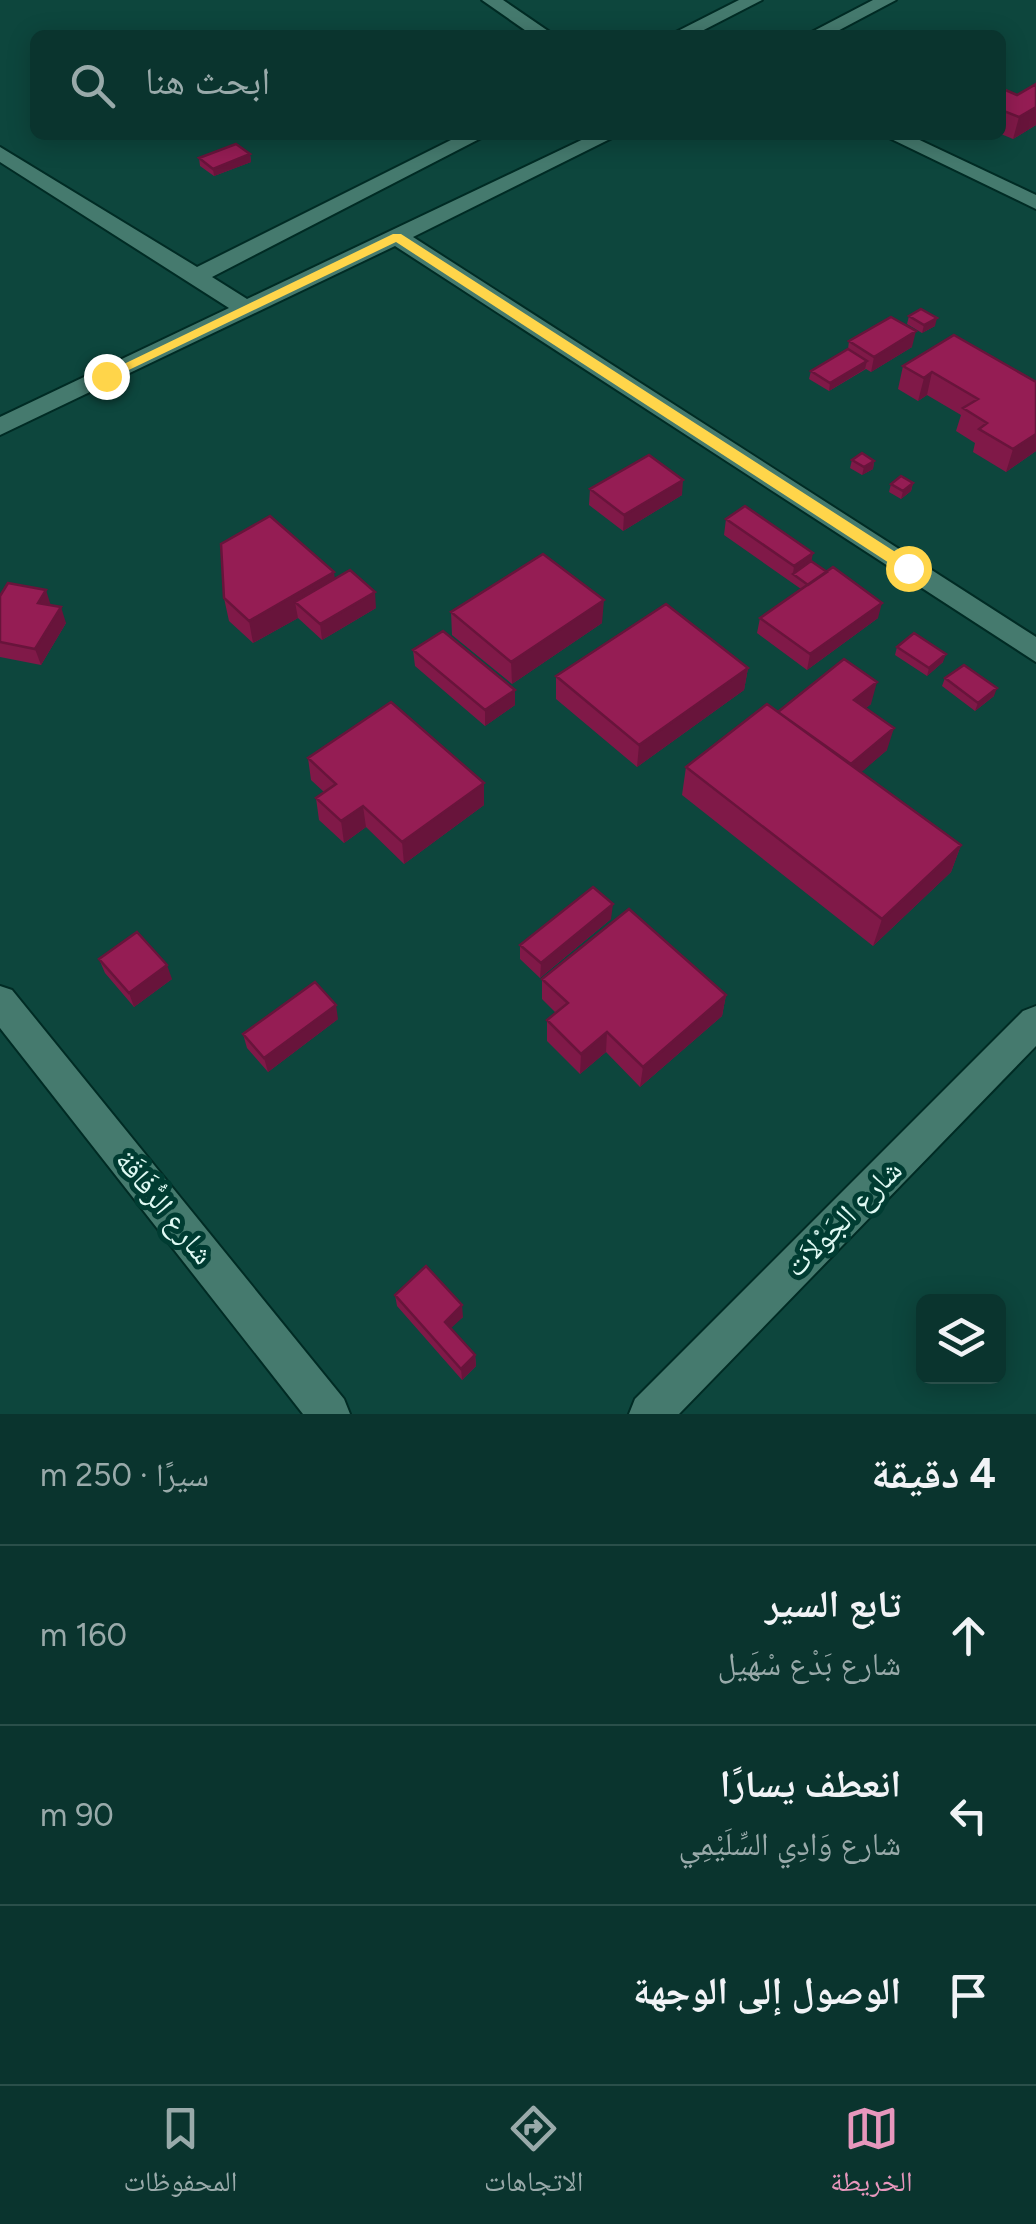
<!DOCTYPE html>
<html lang="ar">
<meta charset="utf-8">
<style>
:root{--surface:#0a342e;--page:#133c36;--text:#f1f3f6;--muted:#9aa;--line:#2a4f4a;--accent:#e797bd}
body{margin:0;font-family:Figtree,"Noto Naskh Arabic",sans-serif;background:var(--page);color:var(--text);direction:rtl}
.controls{position:absolute;right:30px;bottom:30px;display:grid;overflow:hidden;border-radius:15px;box-shadow:0 5px 25px #0003}
.controls button{width:90px;height:90px;display:grid;place-items:center;padding:0;border:0;border-bottom:2px solid var(--line);background:var(--surface);color:var(--text);font:50px sans-serif}
.stop{position:absolute;width:30px;height:30px;margin:-22px;border:8px solid #ffd54a;border-radius:50%;background:#fff}
.stop.end{background:#ffd54a;border-color:#fff;box-shadow:0 2px 10px #0008}
.list{margin:0;padding:0;list-style:none}
h2{display:flex;justify-content:space-between;align-items:center;height:130px;margin:0;padding:0 40px;font-size:42px}
h2 small{font-size:32px;font-weight:400;color:var(--muted)}
.list li{display:grid;grid-template-columns:65px 1fr auto;gap:30px;align-items:center;box-sizing:border-box;height:180px;padding:0 40px;border-top:2px solid var(--line)}
.list b{display:block;font-size:38px;white-space:nowrap}
.list p{margin:0;font-size:32px;white-space:nowrap;color:var(--muted)}
.list em{font-size:32px;font-style:normal;color:var(--muted)}
.icon{flex:none;width:55px;height:55px;fill:none;stroke:currentColor;stroke-width:2;stroke-linecap:round;stroke-linejoin:round}
.map{position:relative;flex:none;width:1036px;height:1414px;overflow:hidden;direction:ltr}
.search{position:absolute;background:var(--surface);box-shadow:0 5px 25px #0003;left:30px;right:30px;top:30px;height:110px;display:flex;align-items:center;gap:25px;box-sizing:border-box;padding:0 35px;border-radius:15px;color:var(--muted);font-size:38px}
.sheet{height:670px;background:var(--surface)}
nav{display:flex;justify-content:space-around;align-items:center;box-sizing:border-box;height:140px;border-top:2px solid var(--line);background:var(--surface);font-size:28px;color:var(--muted)}
nav a{display:grid;justify-items:center;gap:5px}
nav .on{color:var(--accent)}
.map>svg:first-child{display:block}
</style>
<div class="map">
<svg width="1036" height="1414" viewBox="0 0 1036 1414">
<rect width="100%" height="100%" fill="#0d463d"/>
<g fill="none" stroke-linecap="round" stroke-linejoin="round">
<g stroke="#002b24" stroke-width="4">
<path id="minor" d="M482 0H503L554 35H532Z
M739 0H762L694 35H670Z
M873 0H896L830 35H806Z
M461 135H487L212 277 247 299 592 135H618L413 237 1036 637V662L395 246 0 435V417L229 308 0 162V147L197 267Z
M883 135H909L1036 195V209Z
M0 986 12 990 344 1399 350 1414H303L0 1028Z
M1036 1006V1046L679 1414H629L635 1399 1023 1011Z"/>
</g>
<use href="#minor" fill="#457a6e" fill-rule="evenodd"/>
</g>
<path fill="#801948" d="M1036 84V125L1013 139 1001 134V88L1017 95Z
M250 154 251 162 214 176 200 166 199 158Z
M909 316 935 326 922 333 907 324Z
M849 341 912 347 871 372 866 369 829 391 809 379 811 371 848 349Z
M903 366 1036 382V451L1006 472 973 452 975 443 956 431 961 415 927 395 918 401 898 389Z
M852 460 874 461 873 469 862 475 850 468Z
M913 483 911 491 901 499 889 492 891 484Z
M590 489 682 495 623 531 589 505Z
M726 519 878 618 807 670 757 633 760 618 801 589 724 535Z
M335 579 376 608 322 640 298 618 253 643 229 621 224 598Z
M0 596 51 605 66 623 41 665 0 657Z
M451 612 602 623 512 684 452 635Z
M897 647 943 662 927 676 895 655Z
M413 650 515 690V705L485 726 415 666Z
M748 668 744 690 637 767 556 699V676Z
M945 678 994 696 975 711 942 686Z
M871 704 866 708 887 750 861 772 961 845 951 872 873 946 682 795 686 767 778 712Z
M308 758 484 805 404 864 366 827 344 843 319 820 316 798 324 792 311 780Z
M611 919 540 978 520 959V945Z
M99 959 172 979 134 1007 105 973Z
M542 979 726 995 722 1016 640 1087 606 1052 580 1074 547 1041V1020L556 1013 542 999Z
M338 1019 268 1072 247 1048 243 1034Z
M395 1295 463 1317 450 1328 475 1355 476 1366 462 1380 397 1306Z"/>
<path fill="#68143b" d="M1036 107V125L1013 139 1019 117Z
M250 154 251 162 214 176 213 169Z
M937 318 935 326 922 333 924 325Z
M916 331 912 347 871 372 874 357Z
M867 361 865 369 829 391 830 383Z
M932 372 927 395 918 401 924 378Z
M1036 434V451L1006 472 1013 449Z
M874 461 873 469 862 475 864 467Z
M683 480 682 495 623 531 624 515Z
M913 483 911 491 901 499 903 491Z
M813 553 810 569 793 574 794 566Z
M334 572 337 595 295 602 298 618 253 643 249 621Z
M46 590 51 606 38 603Z
M375 592 376 608 322 640 320 624Z
M604 600 602 623 512 684 511 662Z
M882 603 878 618 807 670 810 654Z
M61 607 66 623 41 665 35 649Z
M946 654 943 662 927 676 929 668Z
M748 668 744 690 637 767 639 745Z
M877 682 871 704 849 722 854 700Z
M997 688 994 696 975 711 978 703Z
M515 690V705L485 726V710Z
M894 728 887 750 841 790 846 768Z
M484 783V805L404 864 402 842Z
M363 806 366 827 344 843 341 821Z
M961 845 951 872 873 946 882 919Z
M613 904 611 919 540 978 541 963Z
M167 965 172 979 134 1007 129 993Z
M726 995 722 1016 640 1087 643 1067Z
M336 1005 338 1019 268 1072 264 1058Z
M607 1032 606 1052 580 1074 581 1054Z
M462 1305 463 1317 446 1333 445 1322Z
M475 1355 476 1366 462 1380 461 1369Z"/>
<path fill="#951d54" stroke="#68143b" stroke-width="2.5" d="M1036 84V107L1019 117 1001 110V88L1017 95Z
M236 144 250 154 213 169 199 158Z
M921 309 937 318 924 325 909 316Z
M891 317 916 331 874 357 849 341Z
M954 335 1036 382V434L1013 449 979 429 987 423 963 408 978 399 932 372 924 378 903 366Z
M848 349 867 361 830 383 811 371Z
M862 453 874 461 864 467 852 460Z
M649 455 683 480 624 515 590 489Z
M901 476 913 483 903 491 891 484Z
M745 506 813 553 794 566 726 519Z
M270 516 334 572 249 621 224 598 221 544Z
M543 554 604 600 511 662 451 612Z
M811 561 827 572 808 585 793 574Z
M833 567 882 603 810 654 760 618Z
M350 570 375 592 320 624 295 602Z
M8 583 46 590 38 603 61 607 35 649 0 642V596Z
M666 604 748 668 639 745 556 676Z
M443 631 515 690 485 710 413 650Z
M914 633 946 654 929 668 897 647Z
M844 659 877 682 854 700 894 728 851 764 778 712Z
M964 665 997 688 978 703 945 678Z
M391 702 484 783 402 842 363 806 341 821 316 798 336 784 308 758Z
M767 704 961 845 882 919 686 767Z
M593 887 613 904 541 963 520 945Z
M629 909 726 995 643 1067 607 1032 581 1054 547 1020 568 1003 542 979Z
M137 932 167 965 129 993 99 959Z
M315 982 336 1005 264 1058 243 1034Z
M426 1266 462 1305 445 1322 475 1355 461 1369 395 1295Z"/>
<path fill="#ffd54a" d="M393 234H401L914 564V572H903L396 242 110 379 99 376Z"/>
<g text-anchor="middle" dominant-baseline="central" stroke-width="10" stroke-linejoin="round" paint-order="stroke">
<g font-size="30" fill="#def9f3" stroke="#003c32">
<text transform="translate(165 1207) rotate(51)">شارع الرُّفَاقَة</text>
<text transform="translate(843 1218) rotate(-45)">شارع الجَوْلاَت</text>
</g>
</g>
</svg>
<div class="controls">
<button><svg class="icon" aria-label="layers" viewBox="0 0 24 24"><path d="M12 4l9 5-9 5-9-5zM3 14l9 5 9-5"/></svg></button>
</div>
<div class="stop" style="left:908px;top:568px"></div>
<div class="stop end" style="left:106px;top:376px"></div>
<div class="search"><svg class="icon" aria-label="search" viewBox="0 0 24 24"><circle cx="10" cy="10" r="6"/><path d="M15 15l6 6"/></svg>ابحث هنا</div>
</div>
<section class="sheet">
<h2>4 دقيقة<small>سيرًا · 250 m</small></h2>
<ul class="list">
<li><svg class="icon" aria-label="ahead" viewBox="0 0 24 24"><path d="M12 20V5M6 11l6-6 6 6"/></svg><div><b>تابع السير</b><p>شارع بَدْع سْهَيل</p></div><em>160 m</em></li>
<li><svg class="icon" aria-label="left" viewBox="0 0 24 24"><path d="M17 20v-9H6M10 6l-5 5 5 5"/></svg><div><b>انعطف يسارًا</b><p>شارع وَادِي السِّلَيْمِي</p></div><em>90 m</em></li>
<li><svg class="icon" aria-label="arrive" viewBox="0 0 24 24"><path d="M6 21V4h12l-3 4 3 4H6"/></svg><div><b>الوصول إلى الوجهة</b></div></li>
</ul>
</section>
<nav>
<a class="on"><svg class="icon" aria-label="map" viewBox="0 0 24 24"><path d="M3 6l6-2 6 2 6-2v14l-6 2-6-2-6 2zM9 4v14M15 6v14"/></svg>الخريطة</a>
<a><svg class="icon" aria-label="directions" viewBox="0 0 24 24"><path d="M12 3l9 9-9 9-9-9zM9 14v-3h6M13 9l2 2-2 2"/></svg>الاتجاهات</a>
<a><svg class="icon" aria-label="saved" viewBox="0 0 24 24"><path d="M7 4h10v16l-5-4-5 4z"/></svg>المحفوظات</a>
</nav>
